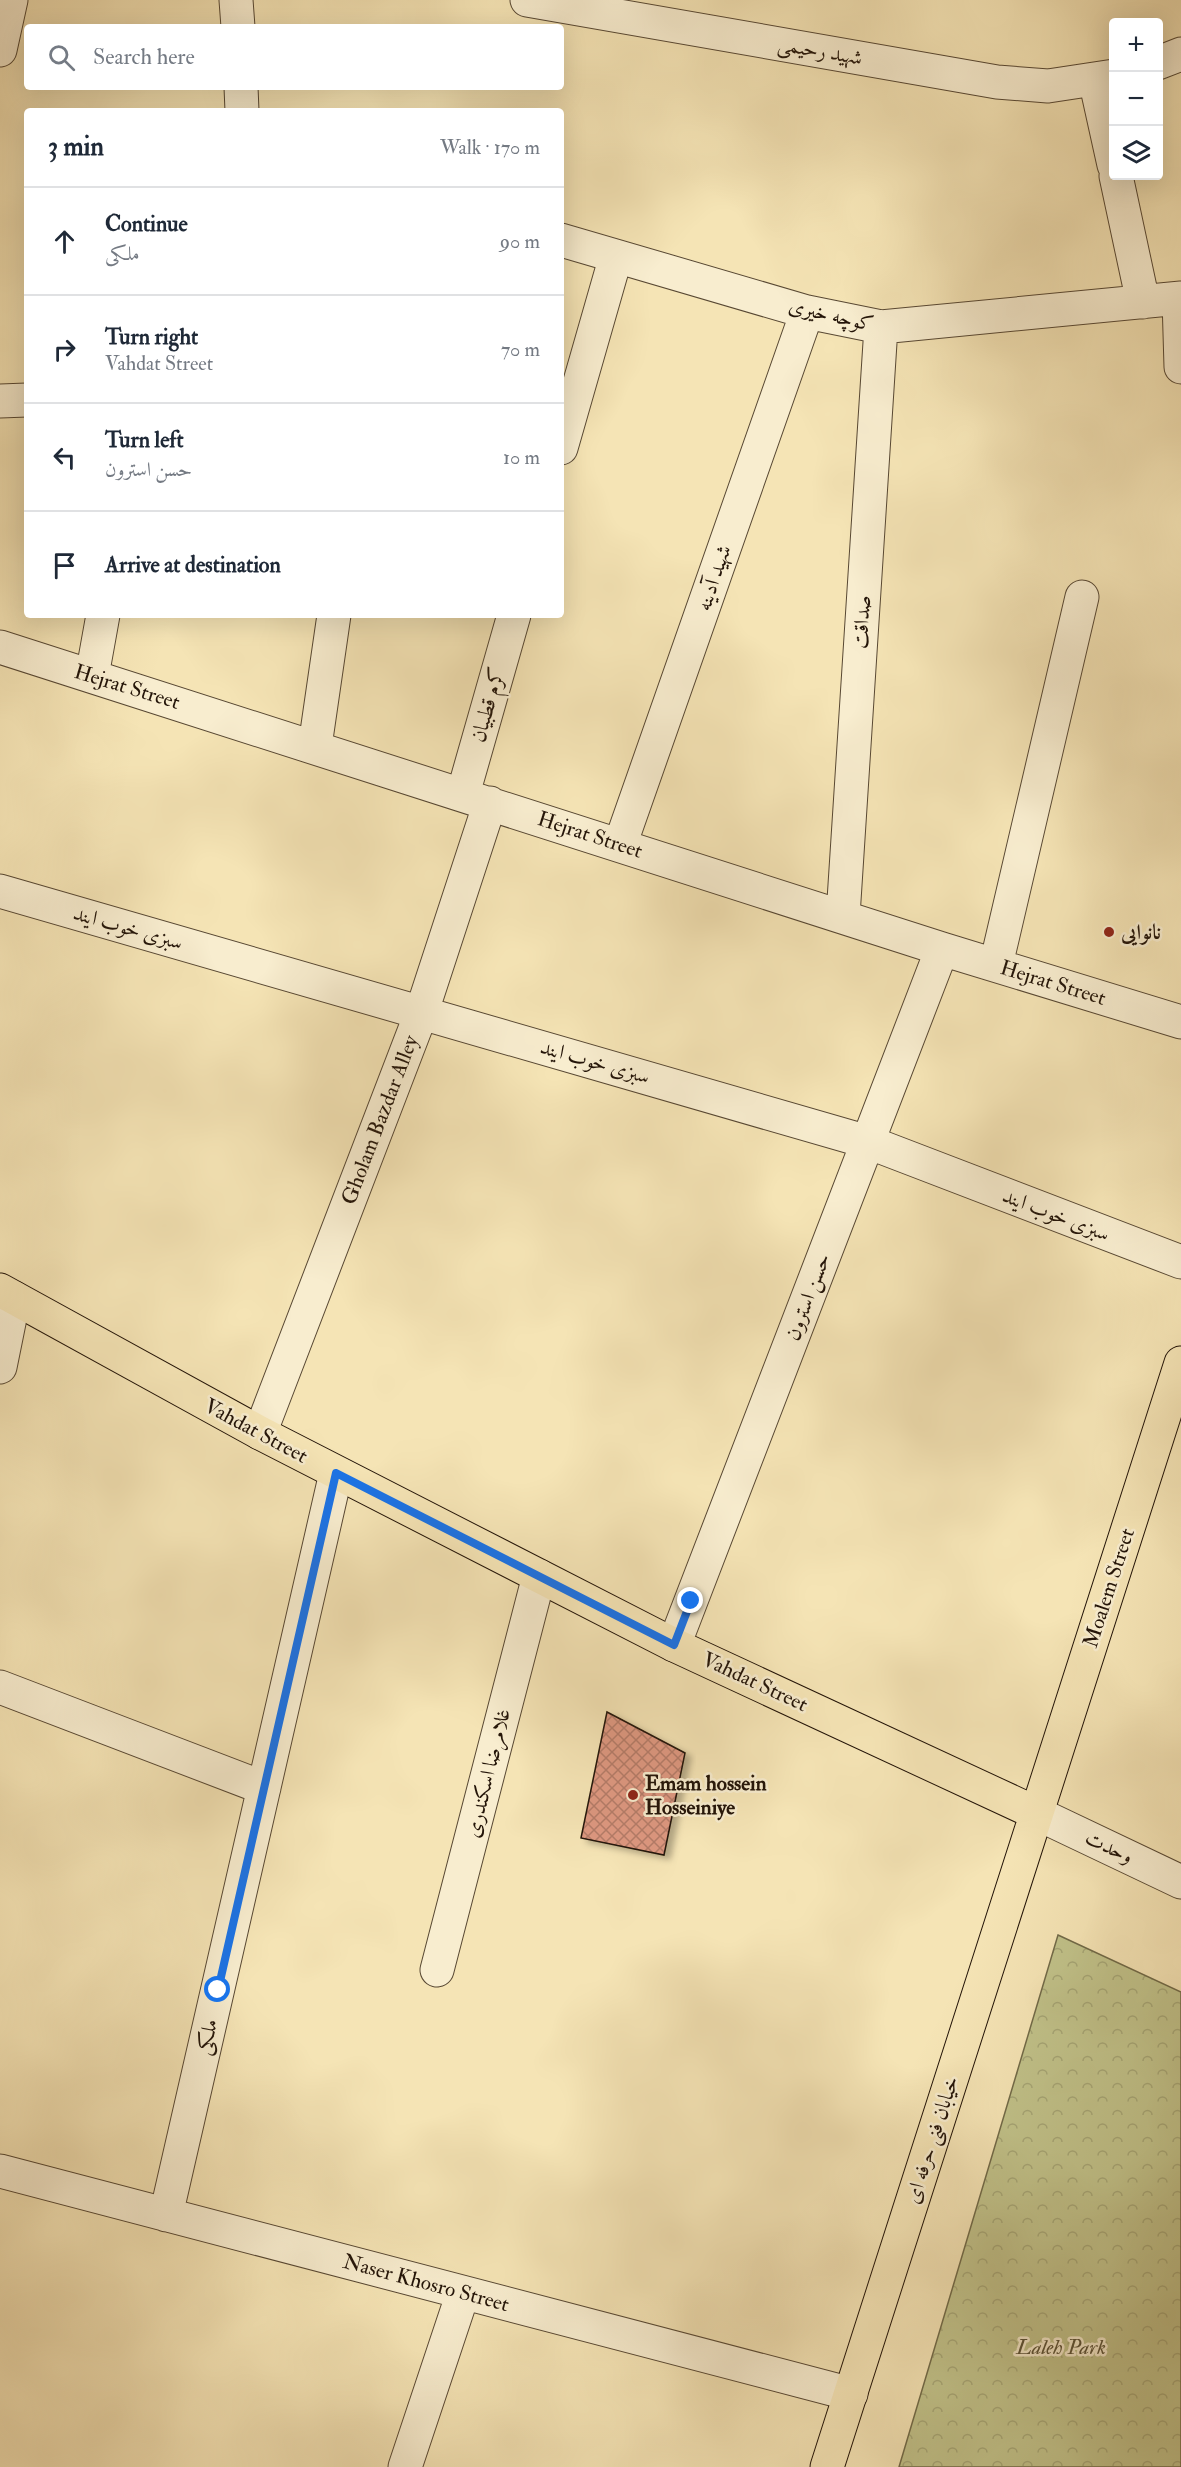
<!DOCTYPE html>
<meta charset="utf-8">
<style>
:root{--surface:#fff;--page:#f2f2f3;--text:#1f2937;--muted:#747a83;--line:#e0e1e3}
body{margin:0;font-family:"IM FELL Double Pica",Amiri,serif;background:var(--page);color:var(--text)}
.controls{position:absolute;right:18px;top:18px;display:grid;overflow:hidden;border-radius:6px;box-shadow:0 6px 24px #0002}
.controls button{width:54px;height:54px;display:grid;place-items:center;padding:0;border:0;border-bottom:2px solid var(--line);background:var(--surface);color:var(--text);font:30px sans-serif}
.stop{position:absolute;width:18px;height:18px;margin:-14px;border:4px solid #1a73e8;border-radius:50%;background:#fff}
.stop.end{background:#1a73e8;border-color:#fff;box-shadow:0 2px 6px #0008}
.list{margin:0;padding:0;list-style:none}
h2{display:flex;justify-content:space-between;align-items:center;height:78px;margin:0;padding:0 24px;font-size:26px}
h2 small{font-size:20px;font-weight:400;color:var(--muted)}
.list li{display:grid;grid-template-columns:39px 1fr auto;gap:18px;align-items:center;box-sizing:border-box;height:108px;padding:0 24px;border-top:2px solid var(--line)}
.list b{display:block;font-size:22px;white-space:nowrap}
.list p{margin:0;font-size:20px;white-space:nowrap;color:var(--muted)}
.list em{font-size:20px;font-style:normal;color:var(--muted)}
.icon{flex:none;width:33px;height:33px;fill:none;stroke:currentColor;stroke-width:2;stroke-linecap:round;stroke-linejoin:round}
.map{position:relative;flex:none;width:1181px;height:2467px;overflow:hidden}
.search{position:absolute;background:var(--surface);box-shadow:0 6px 24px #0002;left:24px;top:24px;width:540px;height:66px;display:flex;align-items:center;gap:15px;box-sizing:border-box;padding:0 21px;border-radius:6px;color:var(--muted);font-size:22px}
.panel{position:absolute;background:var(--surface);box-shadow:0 6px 24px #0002;left:24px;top:108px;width:540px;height:510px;border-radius:6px}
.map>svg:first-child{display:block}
</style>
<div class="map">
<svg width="1181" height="2467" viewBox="0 0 1181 2467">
<defs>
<pattern id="park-crowns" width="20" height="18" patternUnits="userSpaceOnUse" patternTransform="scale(1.5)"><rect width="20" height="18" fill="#c1c28a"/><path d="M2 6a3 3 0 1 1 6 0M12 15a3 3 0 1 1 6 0" fill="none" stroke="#a6a676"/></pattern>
<pattern id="building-cross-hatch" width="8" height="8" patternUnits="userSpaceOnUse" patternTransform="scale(1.5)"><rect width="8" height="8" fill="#de9881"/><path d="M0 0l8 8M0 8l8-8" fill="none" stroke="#b47b68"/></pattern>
<filter id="shadow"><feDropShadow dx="6" dy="4" stdDeviation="3" flood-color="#0004"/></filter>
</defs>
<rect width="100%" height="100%" fill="#f5e4b5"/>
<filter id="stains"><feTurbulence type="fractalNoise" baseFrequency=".00333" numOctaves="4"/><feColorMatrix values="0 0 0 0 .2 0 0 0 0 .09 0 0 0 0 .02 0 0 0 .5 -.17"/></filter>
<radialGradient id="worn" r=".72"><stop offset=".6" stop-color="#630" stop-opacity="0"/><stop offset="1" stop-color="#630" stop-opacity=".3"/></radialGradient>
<path fill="url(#park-crowns)" stroke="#726b49" stroke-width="1.5" d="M1058 1935 1181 1992V2467H899Z"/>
<path fill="url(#building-cross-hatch)" stroke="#231408" stroke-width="1.5" filter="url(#shadow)" d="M607 1712 685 1753 664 1855 581 1838Z"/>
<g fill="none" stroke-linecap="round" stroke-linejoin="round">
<g stroke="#584833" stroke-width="35">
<path id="minor" d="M236 0 238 27
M527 0 997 82 1048 86 1114 76
M0 50 11 0
M1158 63 1181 54
M1095 79 1114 165
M241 87 242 111
M1116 176 1143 302
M561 240 807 312 881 327 1181 298
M1179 299 1181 367
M0 401 27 400
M561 448 616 256
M0 647 942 949 1181 1022
M92 676 103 615
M315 746 334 615
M463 794 514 615
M620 845 807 312
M0 891 868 1142 1181 1262
M843 916 881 327
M996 965 1082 597
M0 1367 14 1298
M260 1433 422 1011 490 803
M674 1645 942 949
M0 1687 264 1788
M1036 1813 1181 1882
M437 1970 539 1576
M0 2171 851 2394
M166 2215 336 1473
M405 2467 463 2293"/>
</g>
<g stroke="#231408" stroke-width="35">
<path id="major" d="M0 1290 260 1433 674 1645 1036 1813
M827 2467 1181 1363"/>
</g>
<use href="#minor" stroke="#f8edcf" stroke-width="33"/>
<use href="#major" stroke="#f5e4b5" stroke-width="33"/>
</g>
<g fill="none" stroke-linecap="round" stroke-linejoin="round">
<path stroke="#1a73e8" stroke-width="8" d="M218 1990 336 1473 674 1645 691 1601"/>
</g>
<g fill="#8f2418" stroke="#f8edcf" stroke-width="2">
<circle cx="1109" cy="932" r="6"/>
<circle cx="633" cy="1795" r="6"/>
</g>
<g text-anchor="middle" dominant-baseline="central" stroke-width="5" stroke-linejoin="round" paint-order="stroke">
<g font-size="21" fill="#231408" stroke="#f8edcf">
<text transform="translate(820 51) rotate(10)">شهید رحیمی</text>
<text transform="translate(831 315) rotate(13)">کوچه خیری</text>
<text transform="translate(714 578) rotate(-71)">شهید آدینه</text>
<text transform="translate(862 622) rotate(-86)">صداقت</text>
<text transform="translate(127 687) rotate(17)">Hejrat Street</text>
<text transform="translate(488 705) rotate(-74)">کرم قطبیان</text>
<text transform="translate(590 835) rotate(18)">Hejrat Street</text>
<text transform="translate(128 928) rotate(16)">سبزی خوب ایند</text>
<text transform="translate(1053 983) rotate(17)">Hejrat Street</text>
<text transform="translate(595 1062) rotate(16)">سبزی خوب ایند</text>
<text transform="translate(380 1120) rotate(-69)">Gholam Bazdar Alley</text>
<text transform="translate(1056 1215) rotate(21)">سبزی خوب ایند</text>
<text transform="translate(808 1297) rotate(-69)">حسن استرون</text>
<text transform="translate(256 1431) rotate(28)">Vahdat Street</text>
<text transform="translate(1109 1588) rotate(-72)">Moalem Street</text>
<text transform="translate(755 1682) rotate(25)">Vahdat Street</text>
<text transform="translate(488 1773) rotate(-76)">غلامرضا اسکندری</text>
<text transform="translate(1109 1847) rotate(25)">وحدت</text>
<text transform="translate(207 2037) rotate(-77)">ملکی</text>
<text transform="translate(932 2140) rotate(-72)">خیابان فنی حرفه ای</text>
<text transform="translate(426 2283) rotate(15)">Naser Khosro Street</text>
</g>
<g font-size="21" font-weight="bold" fill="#231408" stroke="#f8edcf" text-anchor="start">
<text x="1121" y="932">نانوایی</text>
<text x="645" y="1783">Emam hossein<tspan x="645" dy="24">Hosseiniye</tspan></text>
</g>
<g font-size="21" font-style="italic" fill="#5a5136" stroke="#f8edcf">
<text x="1061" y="2347">Laleh Park</text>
</g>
</g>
<rect width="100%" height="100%" filter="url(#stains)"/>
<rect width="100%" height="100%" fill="url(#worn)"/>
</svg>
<div class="controls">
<button>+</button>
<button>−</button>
<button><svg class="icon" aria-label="layers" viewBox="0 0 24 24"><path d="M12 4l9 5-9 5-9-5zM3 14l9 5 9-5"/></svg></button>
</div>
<div class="stop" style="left:218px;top:1990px"></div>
<div class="stop end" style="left:691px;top:1601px"></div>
<div class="search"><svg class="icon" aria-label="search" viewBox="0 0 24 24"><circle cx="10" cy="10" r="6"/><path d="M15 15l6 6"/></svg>Search here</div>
<section class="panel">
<h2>3 min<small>Walk · 170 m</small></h2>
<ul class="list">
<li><svg class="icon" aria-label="ahead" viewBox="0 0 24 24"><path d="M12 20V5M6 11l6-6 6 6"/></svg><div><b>Continue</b><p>ملکی</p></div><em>90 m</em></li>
<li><svg class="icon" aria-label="right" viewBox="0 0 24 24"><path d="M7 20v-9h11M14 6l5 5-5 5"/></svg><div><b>Turn right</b><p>Vahdat Street</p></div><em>70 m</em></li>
<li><svg class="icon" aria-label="left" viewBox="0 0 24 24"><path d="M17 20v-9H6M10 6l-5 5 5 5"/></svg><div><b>Turn left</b><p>حسن استرون</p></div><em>10 m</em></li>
<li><svg class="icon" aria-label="arrive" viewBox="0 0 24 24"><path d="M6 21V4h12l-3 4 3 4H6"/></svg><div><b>Arrive at destination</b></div></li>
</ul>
</section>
</div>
